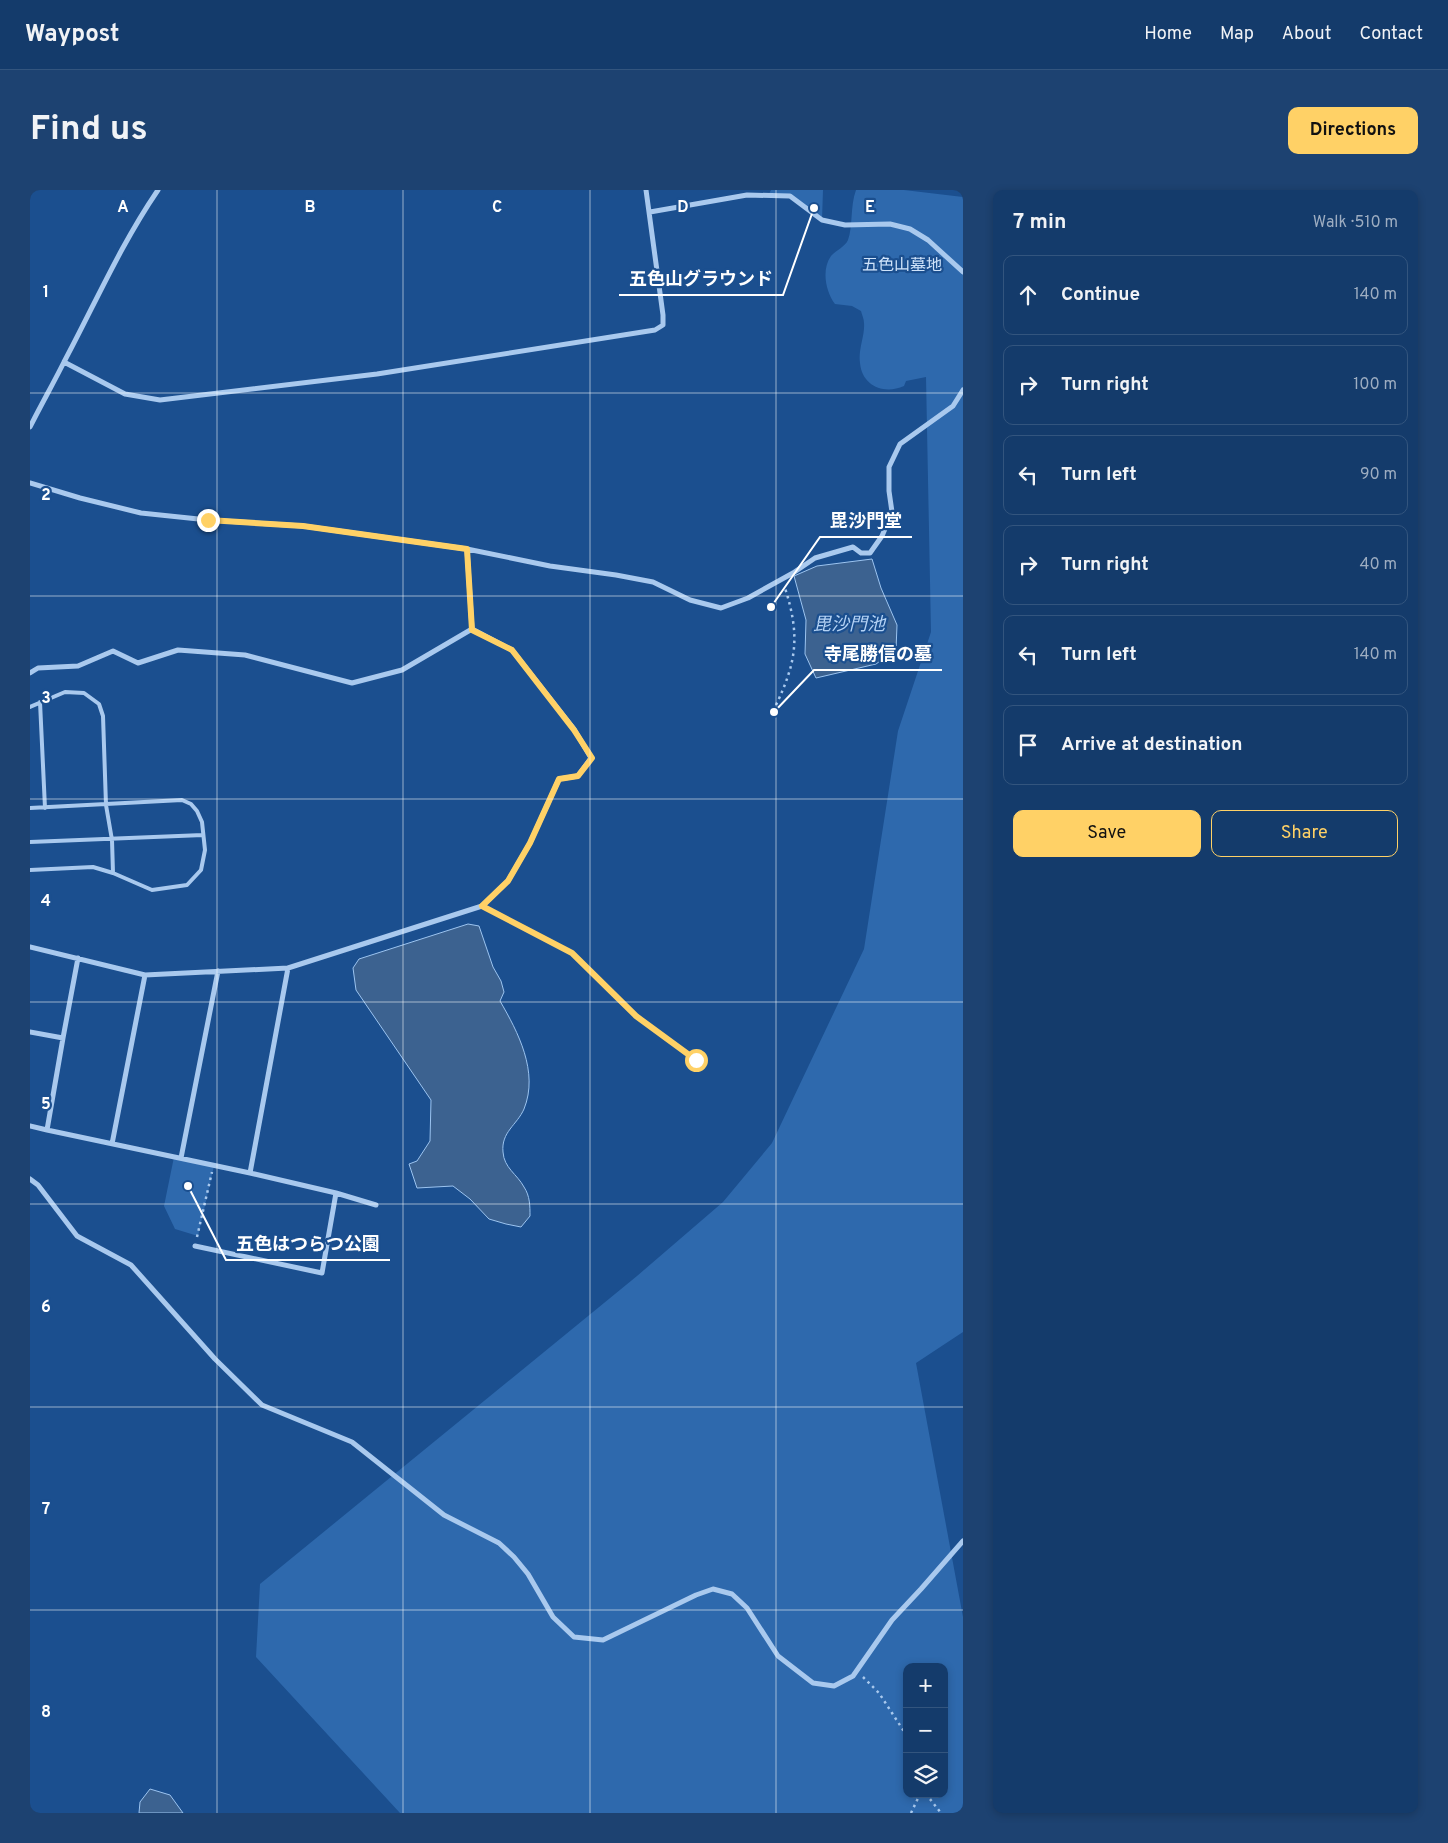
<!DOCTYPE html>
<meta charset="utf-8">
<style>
:root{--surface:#143b6b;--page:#1d4271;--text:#f1f3f6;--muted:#9dadc1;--line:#33557e;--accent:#ffd166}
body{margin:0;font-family:Overpass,"Noto Sans JP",sans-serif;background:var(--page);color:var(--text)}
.controls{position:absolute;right:15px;bottom:15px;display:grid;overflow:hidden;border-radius:10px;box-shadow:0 2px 8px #0003}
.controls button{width:45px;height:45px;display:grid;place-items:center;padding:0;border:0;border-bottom:1px solid var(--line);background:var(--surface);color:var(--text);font:25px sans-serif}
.stop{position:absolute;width:15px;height:15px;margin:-11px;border:4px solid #ffd166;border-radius:50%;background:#fff}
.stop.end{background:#ffd166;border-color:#fff;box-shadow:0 1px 5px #0008}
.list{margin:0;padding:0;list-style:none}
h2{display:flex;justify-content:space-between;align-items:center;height:65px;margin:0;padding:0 20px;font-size:21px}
h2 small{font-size:16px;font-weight:400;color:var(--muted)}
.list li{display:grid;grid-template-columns:32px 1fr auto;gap:15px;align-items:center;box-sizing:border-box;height:80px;margin:0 10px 10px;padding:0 10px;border:1px solid var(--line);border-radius:10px}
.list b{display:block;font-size:19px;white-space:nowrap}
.list em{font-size:16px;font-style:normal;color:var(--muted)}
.actions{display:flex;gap:10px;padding:15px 20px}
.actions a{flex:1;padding:11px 0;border:1px solid var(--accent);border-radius:10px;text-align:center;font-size:18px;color:var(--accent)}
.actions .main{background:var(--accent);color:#111}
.icon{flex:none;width:28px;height:28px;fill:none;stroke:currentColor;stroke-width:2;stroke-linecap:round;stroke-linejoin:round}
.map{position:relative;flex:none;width:933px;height:1623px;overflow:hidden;border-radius:10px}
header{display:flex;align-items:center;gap:30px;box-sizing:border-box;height:70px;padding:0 25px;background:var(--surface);border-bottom:1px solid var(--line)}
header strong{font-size:24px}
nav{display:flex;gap:28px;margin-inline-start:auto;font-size:18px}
.intro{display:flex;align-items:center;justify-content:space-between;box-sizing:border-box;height:120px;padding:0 30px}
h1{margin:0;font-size:35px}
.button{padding:12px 22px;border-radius:10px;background:var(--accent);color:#111;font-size:18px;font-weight:700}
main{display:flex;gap:30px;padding:0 30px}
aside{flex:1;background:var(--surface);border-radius:10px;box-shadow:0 2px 8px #0003}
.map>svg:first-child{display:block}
</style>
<header>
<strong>Waypost</strong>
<nav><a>Home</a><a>Map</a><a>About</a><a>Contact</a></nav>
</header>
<div class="intro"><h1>Find us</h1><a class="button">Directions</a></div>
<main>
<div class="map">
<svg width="933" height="1623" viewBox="0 0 933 1623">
<rect width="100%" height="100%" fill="#1b4f8f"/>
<path fill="#2e69ad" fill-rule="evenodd" d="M741 0H793L792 30 760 6H738Z
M826 0H874L933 7V1142L886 1173 933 1427V1623H370L226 1467 230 1394 607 1086 693 1012 742 953 834 759 868 541 901 442 896 187 876 191 874 196C854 205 832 196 830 173 828 159 835 146 834 133 834 129 832 125 831 121L822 116 805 114C796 102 791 80 801 66 806 60 815 57 818 50 823 37 820 16 826 0ZM877 1477H914V1604H877Z
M144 967 184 976 168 1046 145 1039 134 1016Z"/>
<path fill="#3c6290" stroke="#9cc4f0" d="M842 369 851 398 867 435 866 460 846 474 786 488 775 464 776 430 764 386 787 376Z
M438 734 449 736 463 777 471 791 474 802 470 811C488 842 509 882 494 919 487 935 471 942 473 962 474 978 487 984 494 997 500 1006 500 1016 500 1026L491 1037 476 1034 459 1029 440 1009 423 996 387 998 379 974 387 971 400 951 401 910 326 800 323 778 329 769Z
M120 1599 140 1605 153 1623H109L110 1612Z"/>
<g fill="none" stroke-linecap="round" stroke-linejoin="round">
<path stroke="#a9c9ee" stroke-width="2.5" stroke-dasharray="2.5 4" stroke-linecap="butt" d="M746 515C767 471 770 445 755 398
M461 720 542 763 606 826 666 870
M167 1047 182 982
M833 1487 849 1503 877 1546
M896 1604 911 1623
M881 1623 890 1604"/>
<path stroke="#a9c9ee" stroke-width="4" d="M10 512 15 618
M0 517 35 502 54 503 69 514 73 526 76 615 82 650 83 683 63 677 0 680
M0 618 152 610 161 614 167 621 172 632 175 660 171 680 157 695 122 700 83 683
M0 652 173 645"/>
<path stroke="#a9c9ee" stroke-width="5" d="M620 22 717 5 760 6 792 30 815 35 860 34 880 39 898 50 933 82
M34 172 95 204 130 210 347 184 625 140 633 135V125L616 0
M0 237C11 215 23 194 34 172 65 114 91 54 128 0
M0 293 50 308 111 323 178 330 273 336 437 359 520 376 586 385 623 392 660 410 691 418 718 408 763 383 785 368 823 357 831 363H840L852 346 862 322 859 301V277L870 254 923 216 933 200
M0 483 8 478 48 476 83 461 108 473 148 460 215 465 322 493 372 480 442 439
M0 757 115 785 258 778 220 983 17 940 33 848 0 842
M258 778 452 716 478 691 500 653 529 589 548 586 561 568 544 539 482 460 442 439 437 359
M33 848 48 768
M0 936 17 940
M82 954 115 785
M151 968 188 781
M220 983 306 1003 346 1015
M0 989 8 995 47 1046 101 1075 185 1169 232 1215 322 1252 414 1325 469 1353 484 1367 498 1384 523 1427 544 1447 573 1450 666 1405 683 1399 702 1404 717 1418 748 1466 783 1493 804 1496 823 1486 862 1430 891 1399 933 1351
M165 1056 292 1083 306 1003"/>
</g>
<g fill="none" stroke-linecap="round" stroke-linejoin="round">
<path stroke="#ffd166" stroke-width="6" d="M178 330 273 336 437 359 442 440 482 460 544 540 562 568 548 586 529 589 500 653 478 691 452 716 542 763 606 826 666 870"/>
</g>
<path fill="none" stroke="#fff" stroke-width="1" stroke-opacity="0.55" d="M187 0V1623M373 0V1623M560 0V1623M746 0V1623M0 203H933M0 406H933M0 609H933M0 812H933M0 1014H933M0 1217H933M0 1420H933"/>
<g text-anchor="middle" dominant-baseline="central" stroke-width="4.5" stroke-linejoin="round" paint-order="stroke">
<g font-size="16" fill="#cfe3fa" stroke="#1b4f8f">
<text x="872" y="76">五色山墓地</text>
</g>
<g font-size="18" font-style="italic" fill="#b5d3f5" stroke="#1b4f8f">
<text x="819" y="435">毘沙門池</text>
</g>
</g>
<g font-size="16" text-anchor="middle" font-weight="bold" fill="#fff" stroke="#1b4f8f" stroke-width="4.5" stroke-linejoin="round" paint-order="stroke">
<text x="93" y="22">A</text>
<text x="280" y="22">B</text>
<text x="467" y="22">C</text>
<text x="653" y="22">D</text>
<text x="840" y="22">E</text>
<text x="16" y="107">1</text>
<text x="16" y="310">2</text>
<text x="16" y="513">3</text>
<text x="16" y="716">4</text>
<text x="16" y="919">5</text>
<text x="16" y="1122">6</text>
<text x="16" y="1324">7</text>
<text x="16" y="1527">8</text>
</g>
<path fill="none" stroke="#fff" stroke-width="2" d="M784 18L753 105H589M741 417L790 347H882M744 522L784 480H912M158 996L196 1070H360"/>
<g fill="#fff" stroke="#1b4f8f" stroke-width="2">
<circle cx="784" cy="18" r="5"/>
<circle cx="741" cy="417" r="5"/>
<circle cx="744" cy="522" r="5"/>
<circle cx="158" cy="996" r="5"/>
</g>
<g font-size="18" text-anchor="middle" font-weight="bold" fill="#fff" stroke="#1b4f8f" stroke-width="4.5" stroke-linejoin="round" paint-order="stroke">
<text x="671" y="95">五色山グラウンド</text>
<text x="836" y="337">毘沙門堂</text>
<text x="848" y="470">寺尾勝信の墓</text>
<text x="278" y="1060">五色はつらつ公園</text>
</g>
</svg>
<div class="controls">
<button>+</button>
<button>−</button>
<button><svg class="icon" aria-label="layers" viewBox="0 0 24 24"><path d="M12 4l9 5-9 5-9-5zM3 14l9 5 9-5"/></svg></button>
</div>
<div class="stop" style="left:666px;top:870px"></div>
<div class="stop end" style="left:178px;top:330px"></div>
</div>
<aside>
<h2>7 min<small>Walk · 510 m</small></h2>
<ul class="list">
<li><svg class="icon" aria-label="ahead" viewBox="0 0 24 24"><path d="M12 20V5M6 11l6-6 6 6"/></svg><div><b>Continue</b></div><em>140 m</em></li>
<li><svg class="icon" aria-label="right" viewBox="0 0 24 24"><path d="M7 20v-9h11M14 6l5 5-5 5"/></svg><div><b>Turn right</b></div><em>100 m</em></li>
<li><svg class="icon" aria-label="left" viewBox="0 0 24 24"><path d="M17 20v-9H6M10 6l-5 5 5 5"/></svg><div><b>Turn left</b></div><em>90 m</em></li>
<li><svg class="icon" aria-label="right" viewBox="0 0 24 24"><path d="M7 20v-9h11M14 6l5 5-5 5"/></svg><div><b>Turn right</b></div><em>40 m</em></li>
<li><svg class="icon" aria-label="left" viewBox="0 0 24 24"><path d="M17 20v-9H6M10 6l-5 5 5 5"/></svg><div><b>Turn left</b></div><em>140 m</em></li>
<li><svg class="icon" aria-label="arrive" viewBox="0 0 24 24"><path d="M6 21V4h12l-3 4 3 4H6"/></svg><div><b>Arrive at destination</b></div></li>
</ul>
<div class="actions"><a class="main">Save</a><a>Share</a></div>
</aside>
</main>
